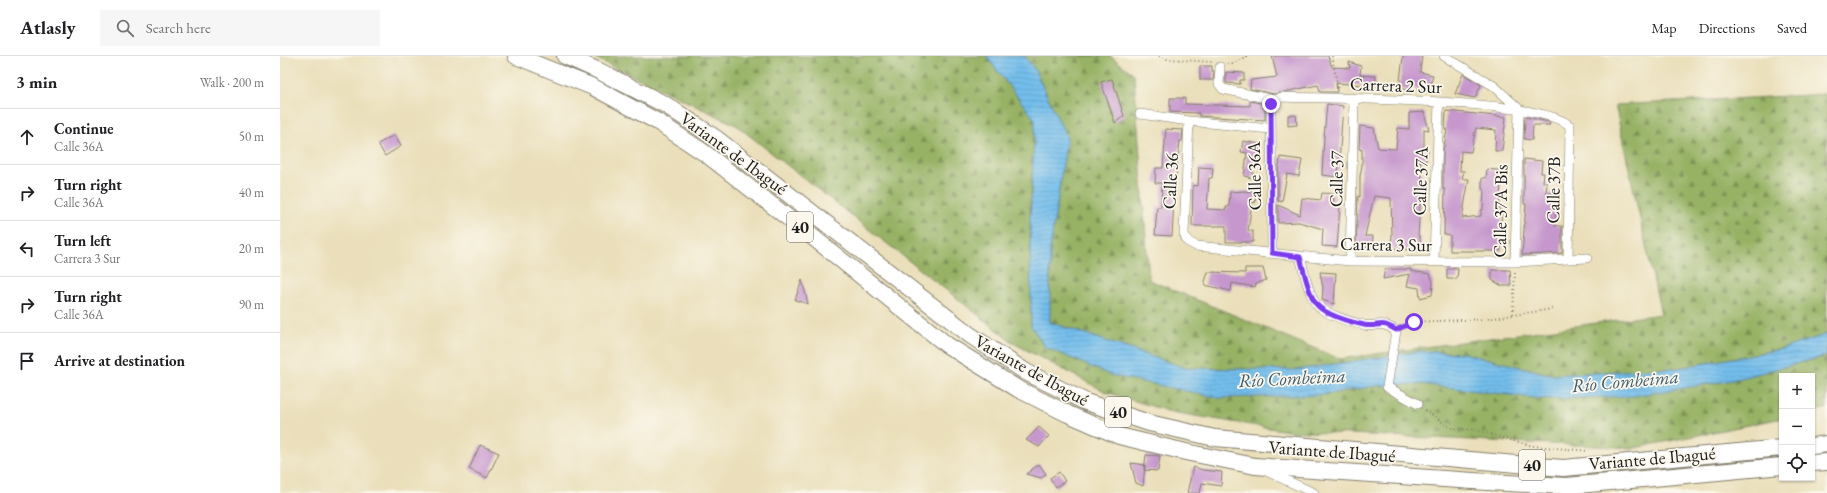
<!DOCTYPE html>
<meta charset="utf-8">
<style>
:root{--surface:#fff;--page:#f6f6f6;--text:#202124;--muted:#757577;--line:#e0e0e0}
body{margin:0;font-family:"EB Garamond",serif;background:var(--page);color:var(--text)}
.controls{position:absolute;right:12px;bottom:12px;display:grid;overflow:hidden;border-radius:0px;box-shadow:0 1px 3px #0004}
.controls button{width:36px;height:36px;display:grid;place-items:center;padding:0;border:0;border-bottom:1px solid var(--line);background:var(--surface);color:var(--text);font:20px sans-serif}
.stop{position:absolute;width:12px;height:12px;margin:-9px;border:3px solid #7c3aed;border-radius:50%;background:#fff}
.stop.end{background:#7c3aed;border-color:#fff;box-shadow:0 1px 4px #0008}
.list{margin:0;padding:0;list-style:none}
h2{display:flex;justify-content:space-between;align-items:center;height:52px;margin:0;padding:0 16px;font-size:17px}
h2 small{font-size:13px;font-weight:400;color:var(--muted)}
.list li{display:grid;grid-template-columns:26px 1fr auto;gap:12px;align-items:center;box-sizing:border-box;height:56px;padding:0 16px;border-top:1px solid var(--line)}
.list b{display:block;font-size:15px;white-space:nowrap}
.list p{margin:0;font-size:13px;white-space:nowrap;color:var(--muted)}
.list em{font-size:13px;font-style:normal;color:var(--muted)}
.icon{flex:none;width:22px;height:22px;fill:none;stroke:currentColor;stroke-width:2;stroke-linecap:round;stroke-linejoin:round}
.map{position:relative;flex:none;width:1547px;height:437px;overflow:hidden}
header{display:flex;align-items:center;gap:24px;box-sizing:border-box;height:56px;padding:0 20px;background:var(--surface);border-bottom:1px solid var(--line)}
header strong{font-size:19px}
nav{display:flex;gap:22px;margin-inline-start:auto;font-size:14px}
.search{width:280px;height:36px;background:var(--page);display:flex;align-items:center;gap:10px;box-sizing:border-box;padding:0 14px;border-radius:0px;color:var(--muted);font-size:15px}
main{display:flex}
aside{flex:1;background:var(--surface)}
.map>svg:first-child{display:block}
</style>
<header>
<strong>Atlasly</strong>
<div class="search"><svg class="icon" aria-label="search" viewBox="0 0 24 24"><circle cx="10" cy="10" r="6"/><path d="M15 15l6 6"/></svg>Search here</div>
<nav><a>Map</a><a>Directions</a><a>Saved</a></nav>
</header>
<main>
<aside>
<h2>3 min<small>Walk · 200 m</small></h2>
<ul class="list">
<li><svg class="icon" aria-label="ahead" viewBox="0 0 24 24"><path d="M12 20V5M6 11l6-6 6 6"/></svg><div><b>Continue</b><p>Calle 36A</p></div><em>50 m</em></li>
<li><svg class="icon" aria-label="right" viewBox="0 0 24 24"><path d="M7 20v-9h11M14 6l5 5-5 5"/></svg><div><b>Turn right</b><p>Calle 36A</p></div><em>40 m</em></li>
<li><svg class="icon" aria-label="left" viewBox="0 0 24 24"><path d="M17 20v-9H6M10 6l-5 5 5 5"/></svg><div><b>Turn left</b><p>Carrera 3 Sur</p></div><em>20 m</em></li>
<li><svg class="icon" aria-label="right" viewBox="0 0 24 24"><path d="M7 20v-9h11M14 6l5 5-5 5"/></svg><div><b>Turn right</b><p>Calle 36A</p></div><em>90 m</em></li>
<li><svg class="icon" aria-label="arrive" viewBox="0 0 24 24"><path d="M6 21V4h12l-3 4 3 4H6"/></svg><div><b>Arrive at destination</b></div></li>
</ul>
</aside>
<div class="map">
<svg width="1547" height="437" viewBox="0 0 1547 437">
<defs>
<pattern id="forest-firs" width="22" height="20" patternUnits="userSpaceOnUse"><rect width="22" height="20" fill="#97b265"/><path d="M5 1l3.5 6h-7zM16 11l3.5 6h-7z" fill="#7a9052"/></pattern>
<pattern id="water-rules" width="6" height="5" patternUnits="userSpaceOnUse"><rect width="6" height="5" fill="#73beec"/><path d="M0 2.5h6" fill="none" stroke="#63a3ca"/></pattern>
</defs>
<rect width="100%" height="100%" fill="#fbf7ec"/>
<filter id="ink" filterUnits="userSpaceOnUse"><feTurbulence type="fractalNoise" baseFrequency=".025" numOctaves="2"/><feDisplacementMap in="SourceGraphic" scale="8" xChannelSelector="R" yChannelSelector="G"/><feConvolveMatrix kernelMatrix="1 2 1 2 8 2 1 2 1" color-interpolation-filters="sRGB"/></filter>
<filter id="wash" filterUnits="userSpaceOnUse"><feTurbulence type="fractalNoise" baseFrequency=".012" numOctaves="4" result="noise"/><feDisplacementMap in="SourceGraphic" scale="16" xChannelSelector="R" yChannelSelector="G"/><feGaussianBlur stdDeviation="0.9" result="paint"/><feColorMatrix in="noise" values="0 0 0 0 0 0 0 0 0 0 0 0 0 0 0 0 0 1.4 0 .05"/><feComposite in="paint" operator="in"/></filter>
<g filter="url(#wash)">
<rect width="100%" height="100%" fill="#eadfba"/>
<path fill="url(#forest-firs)" stroke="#5a6740" d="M311 0H830L854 18 869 224 1060 303 1381 258 1335 49 1547 38V352L1532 356V320H1502V362L1355 392 1008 375 891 356 826 336 735 288 456 69Z"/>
<path fill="url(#water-rules)" stroke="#486d84" d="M706 0H744L754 12 787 82 770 194V266L906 312 1016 314 1140 295 1183 297 1273 319 1398 312 1502 293 1547 278V300L1453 324 1354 340 1263 343 1141 328 1095 330 1041 339 939 342 830 319 765 291 751 270 750 161 755 64Z"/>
<g id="blocks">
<path fill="#c697cd" d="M992 0H1048L1052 11 1070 12 1069 6 1081 10 1080 19 1096 20 1095 30 1056 27 1057 36H1040L1038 29 994 38 970 33 971 24 997 21Z
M1123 0H1142L1140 16 1153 19 1149 36 1129 31V34L1119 33Z
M920 10H932V15H934L933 24H920Z
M946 16 964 17V24H960V28L946 27Z
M1183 18 1201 29 1195 42 1175 38Z
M832 23 844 60 835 67 821 26Z
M890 42H905V48L970 50V45L985 48V64L919 60V57L890 56Z
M1047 48 1063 50 1058 121 1042 119 1044 80Z
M1166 55 1226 61 1222 95H1215L1216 74 1196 72 1191 96 1181 95 1180 115H1184L1182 123H1189L1182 162 1201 160V154H1203L1204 133H1202V122H1206L1207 113 1226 115 1224 127H1221L1219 155H1222L1219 185H1221V195H1170V179L1164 178 1165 133H1163V96L1167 74H1165Z
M1144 56 1149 74 1144 73V94H1148L1146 105H1140L1142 123 1138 180 1140 181 1141 195 1109 192 1112 181 1111 142 1094 140 1085 180H1093L1092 192 1076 190 1078 140 1080 141V120L1082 110V94L1079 93 1080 70 1094 72 1098 92 1116 93 1118 72 1129 73V57Z
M1008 59H1016L1017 69 1008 70Z
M1245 61 1269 66 1270 69H1253L1252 84 1244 83Z
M886 73 903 74 902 85H900L895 128 892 180 875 179 877 151H881L882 127H875L876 112H883Z
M114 79 121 90 105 100 98 88Z
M963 85 980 88 976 112H974L972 122 964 120 967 97 961 96Z
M1000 101 1022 104 1019 120 1007 118 1002 146 998 145V118Z
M1244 103 1262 105 1261 117H1264L1263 126 1267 127 1266 137H1277L1275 170H1282V197L1242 199 1246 148H1244Z
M919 111 933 112 932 122H929L927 153 946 154V151H949L950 136 965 135 977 137 975 147 972 146 968 175H973V186H946V170H912L913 129 918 130Z
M1042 137 1054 138 1053 150 1060 151 1057 191 1042 190 1043 173 1019 166 998 167V149L1020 159 1022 142 1041 144Z
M965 212H983L986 224 976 228 975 231 952 227 951 235 924 229 928 216 965 217Z
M1105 213H1131V215L1150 218 1153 226 1152 239 1140 242 1139 232 1127 230 1130 218 1103 223Z
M1167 213H1178L1177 223H1167Z
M1212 214H1230L1231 230H1222L1212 224Z
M1040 216 1056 217 1054 248 1042 244 1043 232Z
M522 224 528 248 515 244Z
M759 371 769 380 759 391 746 384Z
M200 389 219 397 207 422 189 413Z
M866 399 880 400 878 415 864 414Z
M851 407 865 409 863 430 856 427Z
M759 408 766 418 761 422 746 418Z
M913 411 923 414 942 416 941 430 922 427 920 437H907Z
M779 416 785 425 776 431 770 422Z"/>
</g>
</g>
<g filter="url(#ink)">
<use href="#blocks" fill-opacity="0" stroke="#837e6b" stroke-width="1"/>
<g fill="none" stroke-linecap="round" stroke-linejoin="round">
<g stroke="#837e6b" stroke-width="10">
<path id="street" d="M1164 0 1214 30 1239 53 1235 206
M940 11 939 28 943 33 995 44 1002 41C1051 43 1262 42 1290 70L1288 203
M860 58 909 65 990 73
M909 65 904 178 907 185 916 190 1070 205 1235 206 1307 202
M992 197 991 48 995 44
M1020 201C1024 215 1027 232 1034 245 1041 258 1071 266 1084 269 1099 272 1099 263 1116 275L1107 331 1138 348
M1070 205 1074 43
M1154 205 1159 46
M984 414 1034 437"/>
</g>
<g stroke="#837e6b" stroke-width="18">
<path id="highway" d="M236 0 313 31 378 66 426 98 529 178 667 289 738 333 788 358 839 380 910 397 975 410 1208 426 1287 430 1502 410
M285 0 319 15 386 49 437 83 690 279 746 316 806 346 869 367 935 382 1283 412 1502 392
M1532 390 1547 388
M1532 407 1547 406"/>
</g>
<path stroke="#837e6b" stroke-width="2" stroke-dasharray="1 3" stroke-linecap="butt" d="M879 0 887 3 932 6
M1052 0 1058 32
M948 7 952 8 967 0
M1233 258 1235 216
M1125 270 1133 266 1207 263 1272 253
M1145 354 1171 372 1195 374 1253 390 1309 395"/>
<use href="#street" stroke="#fff" stroke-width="9"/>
<use href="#highway" stroke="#fff" stroke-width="16"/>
</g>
</g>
<g fill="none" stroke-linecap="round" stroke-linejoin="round" filter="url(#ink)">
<path stroke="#7c3aed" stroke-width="5" d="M991 48 992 197 1020 201C1024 215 1027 232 1034 245 1041 258 1071 266 1084 269 1099 272 1099 263 1116 274L1134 266"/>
</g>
<g text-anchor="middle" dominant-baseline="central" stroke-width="3.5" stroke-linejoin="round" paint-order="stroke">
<g fill="#fbf7ec" stroke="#5f5e5a" stroke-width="1">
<rect x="507" y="156" width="26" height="30" rx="3"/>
<rect x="825" y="341" width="26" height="30" rx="3"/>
<rect x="1239" y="394" width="26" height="30" rx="3"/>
</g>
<g font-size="17" font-weight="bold" fill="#1c1c1c">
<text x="520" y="171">40</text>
<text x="838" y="356">40</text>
<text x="1252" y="409">40</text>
</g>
<g font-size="18" fill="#1c1c1c" stroke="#fbf7ec">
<text transform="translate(1116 29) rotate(2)">Carrera 2 Sur</text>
<text transform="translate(454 97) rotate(36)">Variante de Ibagué</text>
<text transform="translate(974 120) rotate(-91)">Calle 36A</text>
<text transform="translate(1056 123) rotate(-89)">Calle 37</text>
<text transform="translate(890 125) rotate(-87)">Calle 36</text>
<text transform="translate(1140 125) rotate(-88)">Calle 37A</text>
<text transform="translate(1273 134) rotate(-89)">Calle 37B</text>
<text transform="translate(1220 155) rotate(-89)">Calle 37A Bis</text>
<text transform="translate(1106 188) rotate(1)">Carrera 3 Sur</text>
<text transform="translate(752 314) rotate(29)">Variante de Ibagué</text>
<text transform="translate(1052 395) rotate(4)">Variante de Ibagué</text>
<text transform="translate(1372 402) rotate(-5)">Variante de Ibagué</text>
</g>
<g font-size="19" font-style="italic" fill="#3f5d6f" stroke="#fbf7ec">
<text transform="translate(1012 322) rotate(-3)">Río Combeima</text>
<text transform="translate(1345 325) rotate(-5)">Río Combeima</text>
</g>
</g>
</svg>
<div class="controls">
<button>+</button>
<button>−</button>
<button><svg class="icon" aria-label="locate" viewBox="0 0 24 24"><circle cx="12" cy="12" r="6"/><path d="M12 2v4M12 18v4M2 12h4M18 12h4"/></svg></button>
</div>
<div class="stop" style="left:1134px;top:266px"></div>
<div class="stop end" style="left:991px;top:48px"></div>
</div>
</main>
